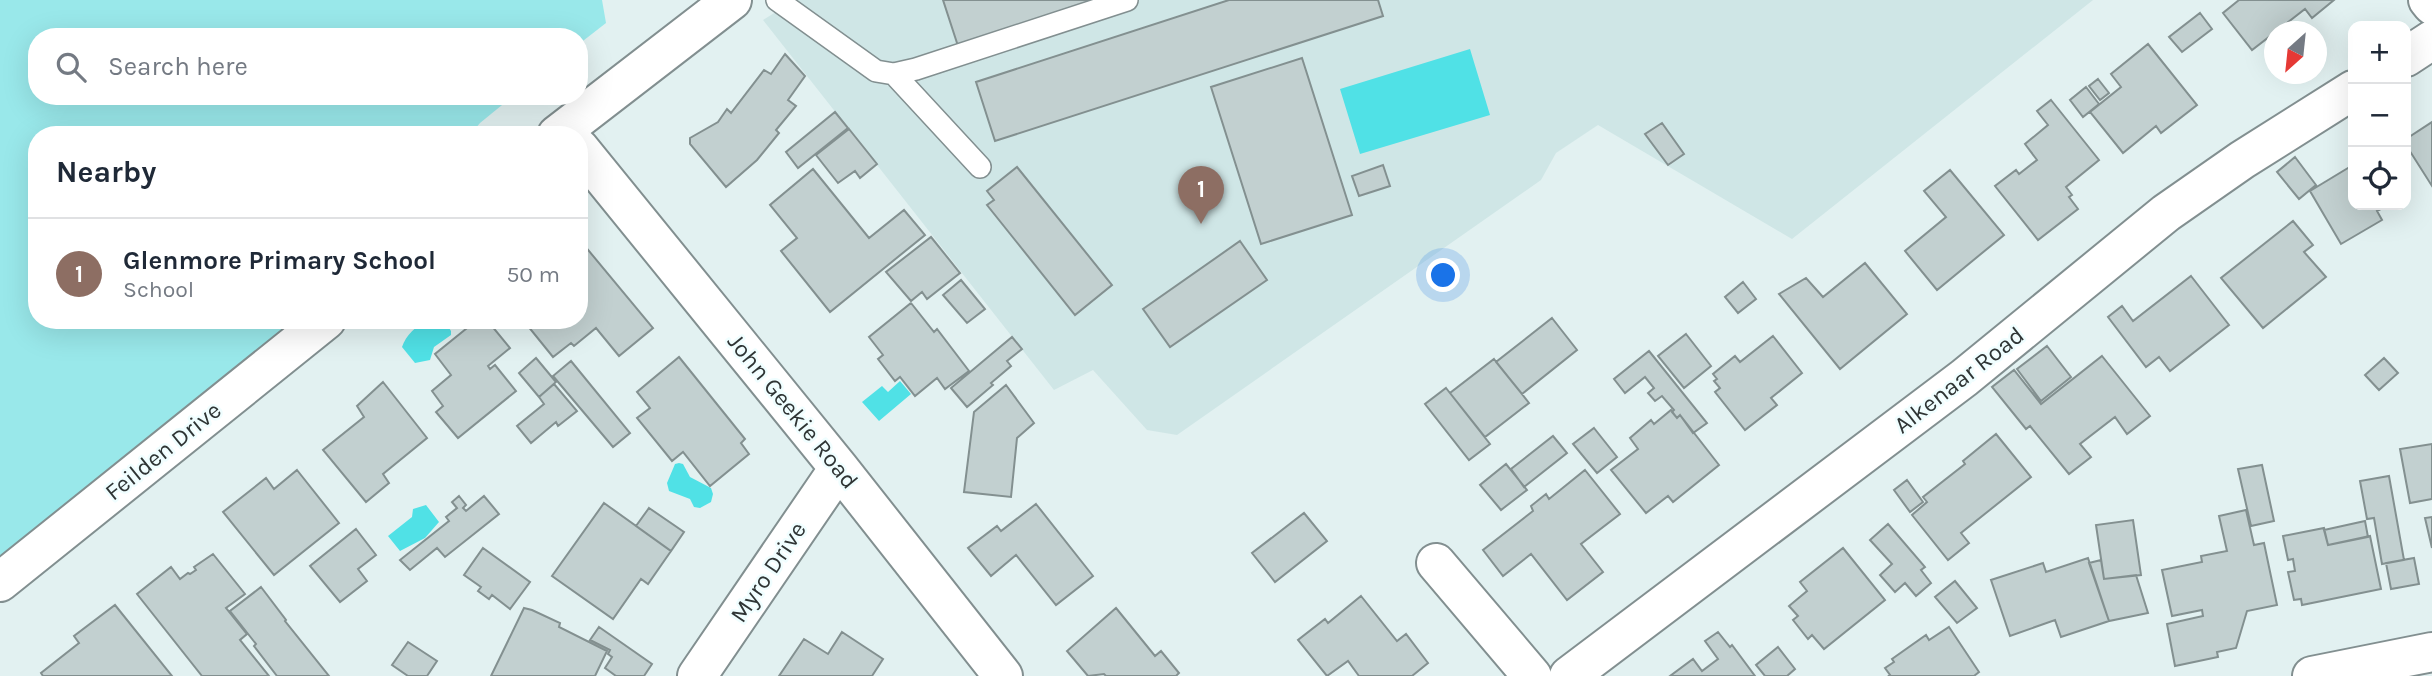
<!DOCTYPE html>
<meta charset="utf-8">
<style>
:root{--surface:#fff;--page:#f2f2f3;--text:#1f2937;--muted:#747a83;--line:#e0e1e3;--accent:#ae2e7a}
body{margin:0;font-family:Karla,sans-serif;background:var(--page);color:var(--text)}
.controls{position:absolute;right:21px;top:21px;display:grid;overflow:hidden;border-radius:14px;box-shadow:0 7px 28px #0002}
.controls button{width:63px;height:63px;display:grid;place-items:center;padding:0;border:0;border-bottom:2px solid var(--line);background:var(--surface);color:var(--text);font:35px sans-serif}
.compass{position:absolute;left:2264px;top:21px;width:63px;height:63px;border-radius:50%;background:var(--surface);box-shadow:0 7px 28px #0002;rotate:207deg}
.you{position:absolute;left:1444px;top:276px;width:24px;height:24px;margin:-18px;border:5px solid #fff;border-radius:50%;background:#1a73e8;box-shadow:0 0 0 10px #1a73e833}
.badge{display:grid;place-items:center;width:46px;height:46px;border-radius:50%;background:var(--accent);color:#fff;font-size:23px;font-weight:700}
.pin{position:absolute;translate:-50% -58px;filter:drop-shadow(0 2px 4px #0008)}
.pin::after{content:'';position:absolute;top:37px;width:24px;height:21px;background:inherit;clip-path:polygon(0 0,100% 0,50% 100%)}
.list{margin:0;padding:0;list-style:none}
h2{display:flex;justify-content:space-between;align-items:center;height:91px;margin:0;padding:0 28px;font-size:30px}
h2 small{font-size:23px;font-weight:400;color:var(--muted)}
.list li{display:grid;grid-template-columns:46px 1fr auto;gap:21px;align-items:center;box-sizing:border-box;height:112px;padding:0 28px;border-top:2px solid var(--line)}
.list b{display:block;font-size:26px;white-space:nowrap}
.list p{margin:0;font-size:23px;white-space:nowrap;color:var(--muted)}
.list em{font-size:23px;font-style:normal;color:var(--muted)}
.icon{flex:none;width:38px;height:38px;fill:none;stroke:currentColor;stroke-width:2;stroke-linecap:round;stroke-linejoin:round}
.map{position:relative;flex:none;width:2432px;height:676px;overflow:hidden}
.search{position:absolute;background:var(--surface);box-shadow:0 7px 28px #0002;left:28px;top:28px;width:560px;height:77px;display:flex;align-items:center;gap:18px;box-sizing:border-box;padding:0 24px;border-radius:28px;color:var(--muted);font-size:26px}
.panel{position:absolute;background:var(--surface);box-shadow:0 7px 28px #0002;left:28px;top:126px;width:560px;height:203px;border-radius:28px}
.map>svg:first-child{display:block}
</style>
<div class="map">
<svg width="2432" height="676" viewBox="0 0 2432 676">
<rect width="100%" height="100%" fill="#e2f1f1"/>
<path fill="#cfe6e6" d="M795 0H2093L1792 239 1598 125 1556 153 1541 180 1177 435 1147 430 1093 370 1054 390 763 20Z"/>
<path fill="#99e8ea" d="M0 0H602L606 23 579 44V37H37V96H513L480 123 470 135H37V320H304L0 556Z"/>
<path fill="#50e1e6" d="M1470 49 1490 115 1360 154 1340 89Z
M428 320H444L451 331V335L434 347 430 360 415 363 402 347C406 335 416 326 428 320Z
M900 381 911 394 879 421 862 402 882 386 888 392Z
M679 463 683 464 690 477 711 488 713 494 711 502 700 508 694 507 690 499 669 491 667 483 675 464Z
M426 505 439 522 425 538 400 551 388 536 412 517 413 509Z"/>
<path fill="#c2d0d0" stroke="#839090" stroke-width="2" d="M943 0H1102L958 46Z
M1229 0H1378L1383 16 995 141 976 82Z
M2239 0H2334L2312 18 2305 9 2252 50 2223 13Z
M2200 13 2212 29 2182 52 2169 37Z
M2148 44 2197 105 2161 133 2156 126 2123 153 2090 112 2121 87 2111 74Z
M785 54 805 76 788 100 796 106 776 130 779 133 757 160 726 187 690 144V138L718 122 727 109 731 113 764 70 771 74Z
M1302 58 1352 215 1261 244 1211 87Z
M2098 79 2109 93 2100 100 2089 86Z
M2086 87 2099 104 2083 117 2070 100Z
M2051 100 2099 160 2066 187 2072 195 2069 197 2078 209 2038 240 1995 186 2016 170 2019 174 2037 160 2025 144 2048 125 2037 111Z
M835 112 848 128 798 168 786 152Z
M2432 122V186L2406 145V139Z
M1662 123 1684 154 1668 165 1645 134Z
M849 129 877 164 860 178 855 171 838 183 816 155Z
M2295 157 2316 185 2299 199 2277 172Z
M1383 165 1390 186 1359 196 1352 176Z
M2353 165V205H2388L2377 211 2382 220 2341 244 2310 191Z
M1017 167 1112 285 1075 315 987 205 994 200 987 191Z
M813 169 869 238 904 210 925 235 830 312 781 251 797 238 770 205Z
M1950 170 2004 235 1937 290 1905 251 1946 217 1924 191Z
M2293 221 2313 245 2304 252 2326 277 2263 328 2221 278Z
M931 237 960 273 927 299 922 292 911 301 886 272Z
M579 239 653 328 619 356 596 328 574 346 571 343 553 357 523 320H579Z
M1240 241 1267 280 1170 347 1143 309Z
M1865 263 1907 314 1840 369 1779 294 1806 278 1823 297Z
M2191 276 2229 325 2170 371 2159 357 2146 367 2108 317 2122 306 2133 321Z
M961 280 985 309 967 323 943 295Z
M1743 282 1756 299 1738 313 1725 297Z
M911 303 934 332 937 329 969 371 945 389 937 378 915 396 900 377 895 381 878 359 883 355 869 337Z
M1552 318 1577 350 1522 394 1496 362Z
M477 320H487L510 348 488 366 490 369 495 365 516 391 458 438 436 412 443 406 432 391 451 375 435 354Z
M1686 334 1711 366 1684 388 1658 356Z
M1773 336 1802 373 1771 398 1777 405 1745 430 1715 392 1720 388 1714 381 1717 379 1713 374 1735 356 1740 362Z
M1012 337 1022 349 1007 361 1011 366 991 383 993 385 967 407 951 388Z
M2047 346 2071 377 2041 401 2017 369Z
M1649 351 1707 423 1693 433 1680 415 1677 418 1672 412 1674 410 1662 396 1655 401 1648 393 1654 388 1645 377 1625 393 1614 379Z
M2102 356 2150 416 2127 434 2115 417 2080 444 2091 457 2069 474 2030 426 2026 429 1992 387 2014 370 2041 404Z
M679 357 745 439 741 443 749 454 710 486 683 452 672 461 637 418 650 408 637 392Z
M536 358 556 382 539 397 519 373Z
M2384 358 2398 373 2379 390 2365 375Z
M1494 359 1529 403 1485 437 1450 393Z
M571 361 630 433 613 447 553 376Z
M383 382 427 438 383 474 389 483 366 502 323 450 364 417 357 406Z
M554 384 577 411 558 426 556 422 531 443 517 426 544 404 539 397Z
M1006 385 1034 423 1017 438 1011 497 964 492 974 412Z
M1446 388 1490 444 1469 460 1425 404Z
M1671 410 1677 418 1680 415 1719 465 1673 502 1668 496 1646 513 1611 470 1638 449 1630 438 1651 420 1654 424Z
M1594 428 1617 457 1597 473 1573 444Z
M1996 434 2031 477 1961 533 1969 543 1948 560 1912 515 1927 502 1923 497 1965 464 1963 461Z
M1553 436 1567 453 1524 487 1511 469Z
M2432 444V499L2410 503 2400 449Z
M1506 464 1527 490 1501 510 1480 485Z
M2262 465 2274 521 2251 526 2238 469Z
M297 470 339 523 274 575 223 512 266 478 274 489Z
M1585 470 1620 514 1581 544 1603 572 1567 600 1531 554 1503 576 1483 550 1533 511 1531 506 1546 494 1549 499Z
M2389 476 2404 560 2382 564 2374 518 2367 519 2360 481Z
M1907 480 1923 502 1910 512 1894 490Z
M459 496 466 505 463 508 466 511 484 496 499 514 445 557 437 548 410 570 400 560 449 521 446 517 457 508 452 502Z
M604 503 671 551 648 584 641 579 613 619 552 576Z
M1036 504 1093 576 1056 605 1016 555 991 576 968 548 997 526 1001 531Z
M649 508 684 532 671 551 636 526Z
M2246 510 2254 545 2264 543 2277 605 2247 611 2236 648 2217 652 2218 657 2175 666 2167 624 2203 616 2202 610 2172 616 2162 570 2202 562 2201 556 2227 551 2219 516Z
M1304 513 1327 541 1275 582 1252 553Z
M2432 517V548L2425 518Z
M2133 520 2141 575 2104 579 2096 525Z
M2365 521 2368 537 2328 545 2324 530Z
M1888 524 1925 567 1921 570 1931 583 1916 596 1905 583 1895 592 1880 575 1892 564 1870 540Z
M2324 528 2328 545 2370 536 2381 589 2302 605 2301 599 2294 600 2288 572 2295 571 2293 559 2288 560 2283 536Z
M356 529 376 555 358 569 367 581 340 602 310 566Z
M483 548 530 582 510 609 492 595 489 599 478 591 481 587 464 575Z
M1843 548 1885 600 1824 649 1812 635 1808 639 1793 620 1798 616 1789 606 1807 591 1800 582Z
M213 554 245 594 226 608 247 634 240 640 269 676H202L137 594 171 567 180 579 188 573 190 574 196 570 194 567Z
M2088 558 2109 621 2061 637 2055 620 2010 636 1991 580 2043 563 2046 572Z
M2414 558 2419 584 2391 589 2386 563Z
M2101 560 2104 579 2136 575 2148 613 2109 621 2089 563Z
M1955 581 1977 608 1957 623 1935 597Z
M261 587 286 620 285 621 329 676H277L254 646 256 644 230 611Z
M1361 596 1397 641 1406 634 1428 663 1412 676H1359L1348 661 1327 676 1298 640 1325 619 1328 623Z
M115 605 172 676H43L41 673 79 643 74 636Z
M524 608 532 610 560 623 559 627 607 651 595 676H491Z
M1116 608 1155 656 1161 651 1179 673 1176 676H1106L1104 674 1088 676 1067 651Z
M599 627 652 664 644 676H616L605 668 612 657 608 654 610 650 590 640Z
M1949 627 1979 672 1974 676H1888L1890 675 1885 668 1894 662 1892 659 1926 635 1929 640Z
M842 632 883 659 872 676H779L804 639 828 654Z
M1718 632 1730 647 1732 645 1755 676H1670L1693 659 1702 671 1718 659 1705 641Z
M408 642 437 661 427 676H408L392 665Z
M1778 647 1795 669 1787 676H1765L1756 665Z"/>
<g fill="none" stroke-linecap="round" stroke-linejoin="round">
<g stroke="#828f90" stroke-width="24">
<path id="service" d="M777 0 876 71 894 74 916 69 1127 0
M894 74 980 167"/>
</g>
<g stroke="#828f90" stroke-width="42">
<path id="minor" d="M2428 0 2432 5
M2406 57 2432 40
M579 148 839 468 1003 676
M1436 563 1532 676
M697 676 839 468
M1569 676 1964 378 2166 213 2242 160 2353 90
M2312 676 2432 652"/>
</g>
<g stroke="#828f90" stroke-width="42">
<path id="tertiary" d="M557 135 732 0
M0 582 326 320"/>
</g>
<use href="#service" stroke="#fff" stroke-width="21"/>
<use href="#minor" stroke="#fff" stroke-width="38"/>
<use href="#tertiary" stroke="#fff" stroke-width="38"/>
</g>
<g text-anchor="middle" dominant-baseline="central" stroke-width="5" stroke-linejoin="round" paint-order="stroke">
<g font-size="24" fill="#2f3535" stroke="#f0feff">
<text transform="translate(1959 380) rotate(-38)">Alkenaar Road</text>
<text transform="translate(793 411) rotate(51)">John Geekie Road</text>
<text transform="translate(163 451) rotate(-39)">Feilden Drive</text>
<text transform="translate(768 572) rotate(-56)">Myro Drive</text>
</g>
</g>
</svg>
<div class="controls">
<button>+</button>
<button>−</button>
<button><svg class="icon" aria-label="locate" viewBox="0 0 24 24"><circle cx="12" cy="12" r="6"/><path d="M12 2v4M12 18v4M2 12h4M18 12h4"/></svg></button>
</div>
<svg class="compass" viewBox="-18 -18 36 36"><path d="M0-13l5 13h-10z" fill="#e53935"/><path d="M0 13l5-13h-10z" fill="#747a83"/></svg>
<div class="you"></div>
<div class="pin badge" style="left:1201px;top:224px;background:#8d6e63">1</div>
<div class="search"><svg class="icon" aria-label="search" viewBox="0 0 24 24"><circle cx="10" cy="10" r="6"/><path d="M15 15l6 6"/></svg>Search here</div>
<section class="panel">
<h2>Nearby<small></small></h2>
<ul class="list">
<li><span class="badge" style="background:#8d6e63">1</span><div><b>Glenmore Primary School</b><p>School</p></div><em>50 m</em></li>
</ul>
</section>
</div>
